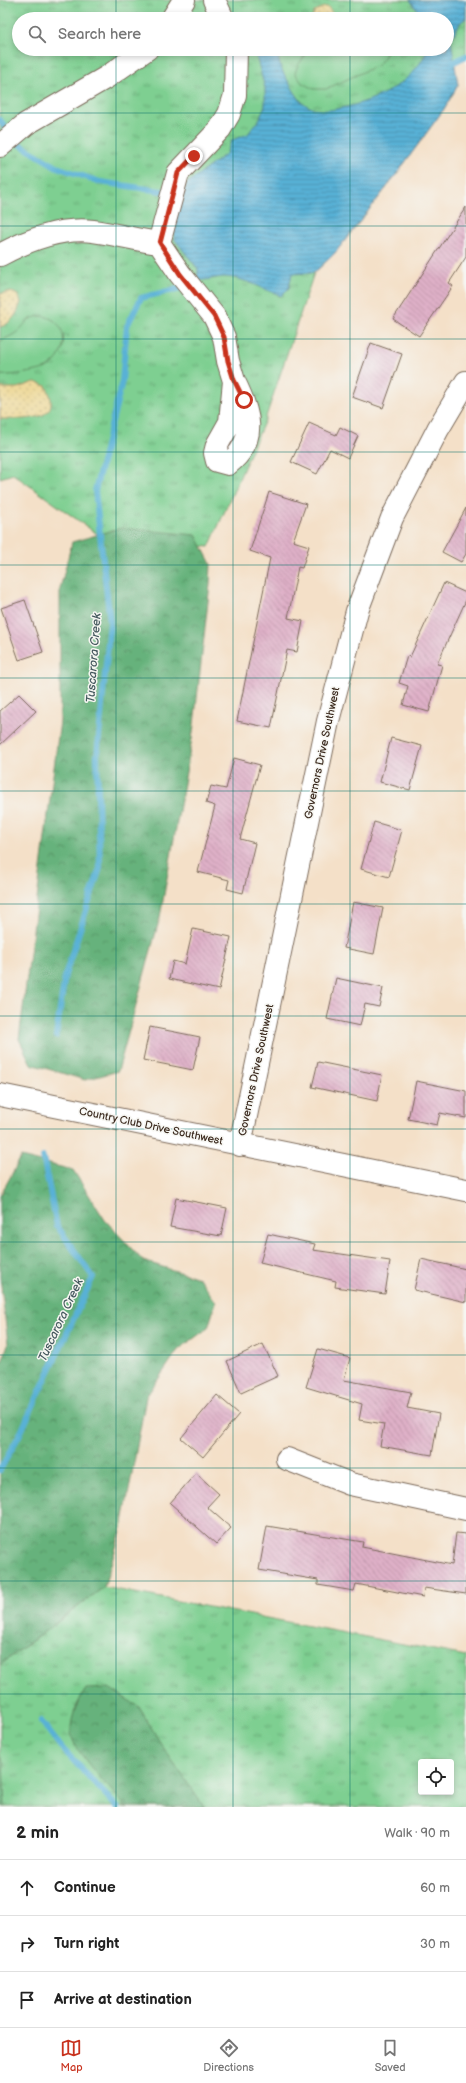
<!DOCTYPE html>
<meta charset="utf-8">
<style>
:root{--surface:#fff;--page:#f6f6f6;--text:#222;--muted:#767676;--line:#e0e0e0;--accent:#c8321e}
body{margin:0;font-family:"Balsamiq Sans",sans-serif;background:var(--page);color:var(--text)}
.controls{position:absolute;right:12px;bottom:12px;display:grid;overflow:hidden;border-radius:4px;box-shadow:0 2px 6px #0003}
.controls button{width:36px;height:36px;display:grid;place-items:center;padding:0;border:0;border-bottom:1px solid var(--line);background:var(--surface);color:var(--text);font:20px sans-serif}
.stop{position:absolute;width:12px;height:12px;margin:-9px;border:3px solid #c8321e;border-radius:50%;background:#fff}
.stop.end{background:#c8321e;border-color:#fff;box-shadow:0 1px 4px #0008}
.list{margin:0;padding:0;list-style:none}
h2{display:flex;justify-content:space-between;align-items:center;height:52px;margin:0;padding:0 16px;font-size:17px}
h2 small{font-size:13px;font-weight:400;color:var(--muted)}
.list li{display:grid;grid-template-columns:26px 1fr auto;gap:12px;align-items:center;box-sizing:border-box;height:56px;padding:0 16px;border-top:1px solid var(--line)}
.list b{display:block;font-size:15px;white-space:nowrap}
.list em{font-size:13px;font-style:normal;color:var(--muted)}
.icon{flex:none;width:22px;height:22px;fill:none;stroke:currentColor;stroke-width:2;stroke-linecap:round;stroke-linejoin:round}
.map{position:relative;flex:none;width:466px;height:1807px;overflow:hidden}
.search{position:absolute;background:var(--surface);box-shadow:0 2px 6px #0003;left:12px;right:12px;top:12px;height:44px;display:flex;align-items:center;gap:10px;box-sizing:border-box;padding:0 14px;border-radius:22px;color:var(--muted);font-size:15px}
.sheet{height:220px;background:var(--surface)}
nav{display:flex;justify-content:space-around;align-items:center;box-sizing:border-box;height:56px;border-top:1px solid var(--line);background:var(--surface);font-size:11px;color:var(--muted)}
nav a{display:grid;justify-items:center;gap:2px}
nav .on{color:var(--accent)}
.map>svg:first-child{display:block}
</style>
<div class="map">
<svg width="466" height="1807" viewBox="0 0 466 1807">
<defs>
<pattern id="grass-tufts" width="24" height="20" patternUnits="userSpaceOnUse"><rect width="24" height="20" fill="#7ecf91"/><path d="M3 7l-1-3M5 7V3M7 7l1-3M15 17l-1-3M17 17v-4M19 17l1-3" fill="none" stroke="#68a876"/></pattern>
<pattern id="forest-crowns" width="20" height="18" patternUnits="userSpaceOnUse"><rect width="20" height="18" fill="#66b27b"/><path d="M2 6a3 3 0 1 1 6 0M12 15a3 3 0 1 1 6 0" fill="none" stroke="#559164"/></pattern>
<pattern id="sand-dots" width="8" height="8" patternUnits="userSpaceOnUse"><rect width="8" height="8" fill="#eeda9e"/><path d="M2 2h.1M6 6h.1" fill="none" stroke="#cdbb88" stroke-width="1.8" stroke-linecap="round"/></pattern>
<pattern id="water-rules" width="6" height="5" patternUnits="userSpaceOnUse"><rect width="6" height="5" fill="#58b1d6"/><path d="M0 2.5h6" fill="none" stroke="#4a90ad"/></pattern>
<pattern id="building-back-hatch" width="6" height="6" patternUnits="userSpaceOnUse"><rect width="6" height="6" fill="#dfb0c8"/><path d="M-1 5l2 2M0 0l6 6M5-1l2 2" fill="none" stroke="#b68fa2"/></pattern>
</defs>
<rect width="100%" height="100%" fill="#f6f6f2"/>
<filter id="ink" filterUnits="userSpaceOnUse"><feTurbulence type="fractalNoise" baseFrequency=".025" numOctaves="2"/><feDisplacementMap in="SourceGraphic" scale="8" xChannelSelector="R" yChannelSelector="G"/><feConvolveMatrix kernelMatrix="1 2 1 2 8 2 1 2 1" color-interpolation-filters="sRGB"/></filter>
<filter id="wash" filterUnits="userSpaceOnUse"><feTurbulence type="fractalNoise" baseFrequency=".012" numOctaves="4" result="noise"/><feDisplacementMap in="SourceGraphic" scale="16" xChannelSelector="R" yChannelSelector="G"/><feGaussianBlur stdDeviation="0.9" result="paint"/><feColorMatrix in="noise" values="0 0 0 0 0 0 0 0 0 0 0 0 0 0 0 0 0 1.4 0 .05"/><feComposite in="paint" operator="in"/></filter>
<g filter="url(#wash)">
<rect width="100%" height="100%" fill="#f4e0c8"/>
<path fill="url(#grass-tufts)" stroke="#5c7c58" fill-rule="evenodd" d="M0 0H466V56L454 62 458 85 444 109 387 187 335 253 314 273 265 420 209 547 100 536 13 474 0 478ZM19 19H447V49H19Z
M104 1587 466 1656V1807H0V1665ZM421 1762H451V1792H421Z"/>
<path fill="url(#forest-crowns)" stroke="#506e4c" d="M121 528 196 535 211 564 210 584 193 733 160 917 118 1071 85 1080 31 1064 19 1039 60 721V589L72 542Z
M21 1157 73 1170 105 1220 143 1261 199 1278 216 1302 208 1328 178 1350 146 1397 122 1528 104 1587 0 1665V1368L8 1344 0 1277V1196Z
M109 1688 139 1707 163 1747 204 1807H126C113 1791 72 1751 71 1733 70 1717 78 1702 86 1689Z
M0 1756 3 1762 5 1807H0Z"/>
<path fill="url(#sand-dots)" stroke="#94825e" d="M324 7H328L333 14V19H311L315 11Z
M7 292C15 292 18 294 21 302 17 314 12 323 0 327V294Z
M35 382 46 386C66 423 22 419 0 419V388H17Z"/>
<path fill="#7ecf91" stroke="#5c7c58" d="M310 49H387L385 56 378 65 326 89H314L302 83 295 73 298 65Z
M43 316C70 321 69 355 48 367 41 372 8 376 0 375V341C6 338 12 336 17 332 29 322 24 318 43 316Z"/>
<path fill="url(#water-rules)" stroke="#4a6e7a" d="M410 0H466V18L460 23 451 40 458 85 444 109 387 187 335 253 314 273 292 274 289 288 281 296C263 289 245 278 225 277 216 277 208 281 197 280L198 269 175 240 172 222 186 184 226 154 232 140 248 134 260 118 265 105V88L256 56 263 49H276C278 56 279 63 282 70 285 76 298 99 303 103 318 114 333 110 350 106 382 98 414 81 428 49H447V19H423Z"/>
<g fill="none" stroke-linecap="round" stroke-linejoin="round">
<path stroke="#58b1d6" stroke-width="6" d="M454 62 466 56
M0 120 14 141 57 167 100 182 168 192
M56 1036 65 975 100 868 97 757 110 622 95 491 122 381 127 326 141 298 180 288
M0 1470 21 1432 93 1277 57 1226 43 1157
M41 1721 60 1746 117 1807"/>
</g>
<g id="blocks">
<path fill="url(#building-back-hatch)" d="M466 207V257L449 283 453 286 419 336 393 319Z
M371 343 402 354 383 408 352 397Z
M309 423 336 435 340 427 358 436 348 458 330 449 317 474 291 462Z
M269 492 306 504 293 541 309 546 302 568 298 567 288 618 303 621 297 652 287 650 271 728 237 721 270 558 250 551Z
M466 508V554L461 562 442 552Z
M444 583 466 593V600L437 664 442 665 429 712 403 705 408 686 399 683 407 656 410 657Z
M25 600 43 652 19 660 1 608Z
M19 694 36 711 0 745V711Z
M391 738 422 746 410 790 380 782Z
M234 758 260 765 240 839 255 843 243 893 227 889 229 880 198 872 215 806 206 803 211 786 226 789Z
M374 822 402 830 389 877 361 869Z
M353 902 383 908 374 954 344 948Z
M193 929 231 937 219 990 169 979 173 961 185 964Z
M336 978 383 988 379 1007 365 1004 360 1026 327 1019Z
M150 1027 200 1037 193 1070 143 1060Z
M318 1062 382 1075 377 1101 312 1087Z
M416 1081 466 1091V1118L440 1113 437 1125 408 1119Z
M176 1198 227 1208 221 1236 170 1227Z
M268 1234 315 1244 313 1250 390 1261 385 1294 335 1287 336 1281 260 1263Z
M421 1259 466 1269V1302L414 1290Z
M263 1344 278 1376 241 1393 227 1361Z
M318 1349 350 1358 344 1380 411 1392 407 1408 439 1414 432 1455 380 1446 384 1424 359 1420 362 1404 306 1387Z
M217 1395 239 1414 203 1457 181 1438Z
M196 1473 219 1494 207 1507 231 1528 216 1544 170 1503Z
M267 1526 363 1542 362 1547 452 1565 456 1533 466 1534V1594L424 1588 423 1597 356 1584 354 1591 318 1585V1580L259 1570Z"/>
</g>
</g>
<g filter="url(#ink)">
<use href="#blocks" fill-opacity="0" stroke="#7c6a5a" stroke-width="1"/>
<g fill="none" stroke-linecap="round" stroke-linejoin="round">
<g stroke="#7c6a5a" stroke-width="24">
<path id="minor" d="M214 0 223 19
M172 19 184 0
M0 146 26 124 107 77 147 49
M159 243 180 274 214 316 224 337 228 361 234 381 230 422 217 445 215 453 217 461 228 464C259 440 249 411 234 381
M0 255C28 240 61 227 93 231 116 234 137 240 159 243L178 173 220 129 229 114 235 95 236 49
M0 1095 466 1190
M240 1145 328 721 357 611 392 518 438 429 466 382
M287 1459 350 1484 466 1509"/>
</g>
<use href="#minor" stroke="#fff" stroke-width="22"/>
</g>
</g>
<g fill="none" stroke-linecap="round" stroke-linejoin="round" filter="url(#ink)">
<path stroke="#c8321e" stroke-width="5" d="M194 156 178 173 160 243 180 274 214 316 224 337 228 361 234 380 244 400"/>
</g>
<path fill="none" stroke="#0f766e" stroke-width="1" stroke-opacity="0.55" d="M116 0V19M233 0V19M350 0V19M116 49V1807M233 49V1807M350 49V1807M0 113H466M0 226H466M0 339H466M0 452H466M0 565H466M0 678H466M0 791H466M0 904H466M0 1016H466M0 1129H466M0 1242H466M0 1355H466M0 1468H466M0 1581H466M0 1694H466"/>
<g text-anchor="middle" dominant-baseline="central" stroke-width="3" stroke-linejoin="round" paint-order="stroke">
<g font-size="11" fill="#3b2a1e" stroke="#f6f6f2">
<text transform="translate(322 753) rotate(-78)">Governors Drive Southwest</text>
<text transform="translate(256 1070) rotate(-78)">Governors Drive Southwest</text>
<text transform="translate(151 1126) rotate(12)">Country Club Drive Southwest</text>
</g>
<g font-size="12" font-style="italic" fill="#45595e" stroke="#f6f6f2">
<text transform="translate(94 658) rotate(-86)">Tuscarora Creek</text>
<text transform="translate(61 1320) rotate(-65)">Tuscarora Creek</text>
</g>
</g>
</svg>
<div class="controls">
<button><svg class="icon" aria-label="locate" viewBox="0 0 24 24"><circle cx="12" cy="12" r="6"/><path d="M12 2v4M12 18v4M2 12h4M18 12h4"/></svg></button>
</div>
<div class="stop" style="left:244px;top:400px"></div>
<div class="stop end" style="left:194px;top:156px"></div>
<div class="search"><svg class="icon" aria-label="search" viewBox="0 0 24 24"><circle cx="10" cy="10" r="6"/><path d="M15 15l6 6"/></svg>Search here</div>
</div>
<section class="sheet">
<h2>2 min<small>Walk · 90 m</small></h2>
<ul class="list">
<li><svg class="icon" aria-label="ahead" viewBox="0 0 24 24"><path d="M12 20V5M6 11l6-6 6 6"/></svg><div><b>Continue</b></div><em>60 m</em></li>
<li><svg class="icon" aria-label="right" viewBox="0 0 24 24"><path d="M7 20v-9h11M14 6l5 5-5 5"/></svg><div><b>Turn right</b></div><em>30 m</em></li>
<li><svg class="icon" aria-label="arrive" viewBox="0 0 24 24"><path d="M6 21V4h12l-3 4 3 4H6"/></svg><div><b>Arrive at destination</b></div></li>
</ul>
</section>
<nav>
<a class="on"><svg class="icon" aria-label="map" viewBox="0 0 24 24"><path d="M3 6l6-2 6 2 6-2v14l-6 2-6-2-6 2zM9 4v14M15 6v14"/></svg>Map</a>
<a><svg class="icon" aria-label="directions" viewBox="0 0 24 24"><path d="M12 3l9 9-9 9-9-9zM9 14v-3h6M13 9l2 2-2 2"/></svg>Directions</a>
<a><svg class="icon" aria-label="saved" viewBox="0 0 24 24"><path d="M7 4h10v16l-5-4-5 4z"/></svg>Saved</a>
</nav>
